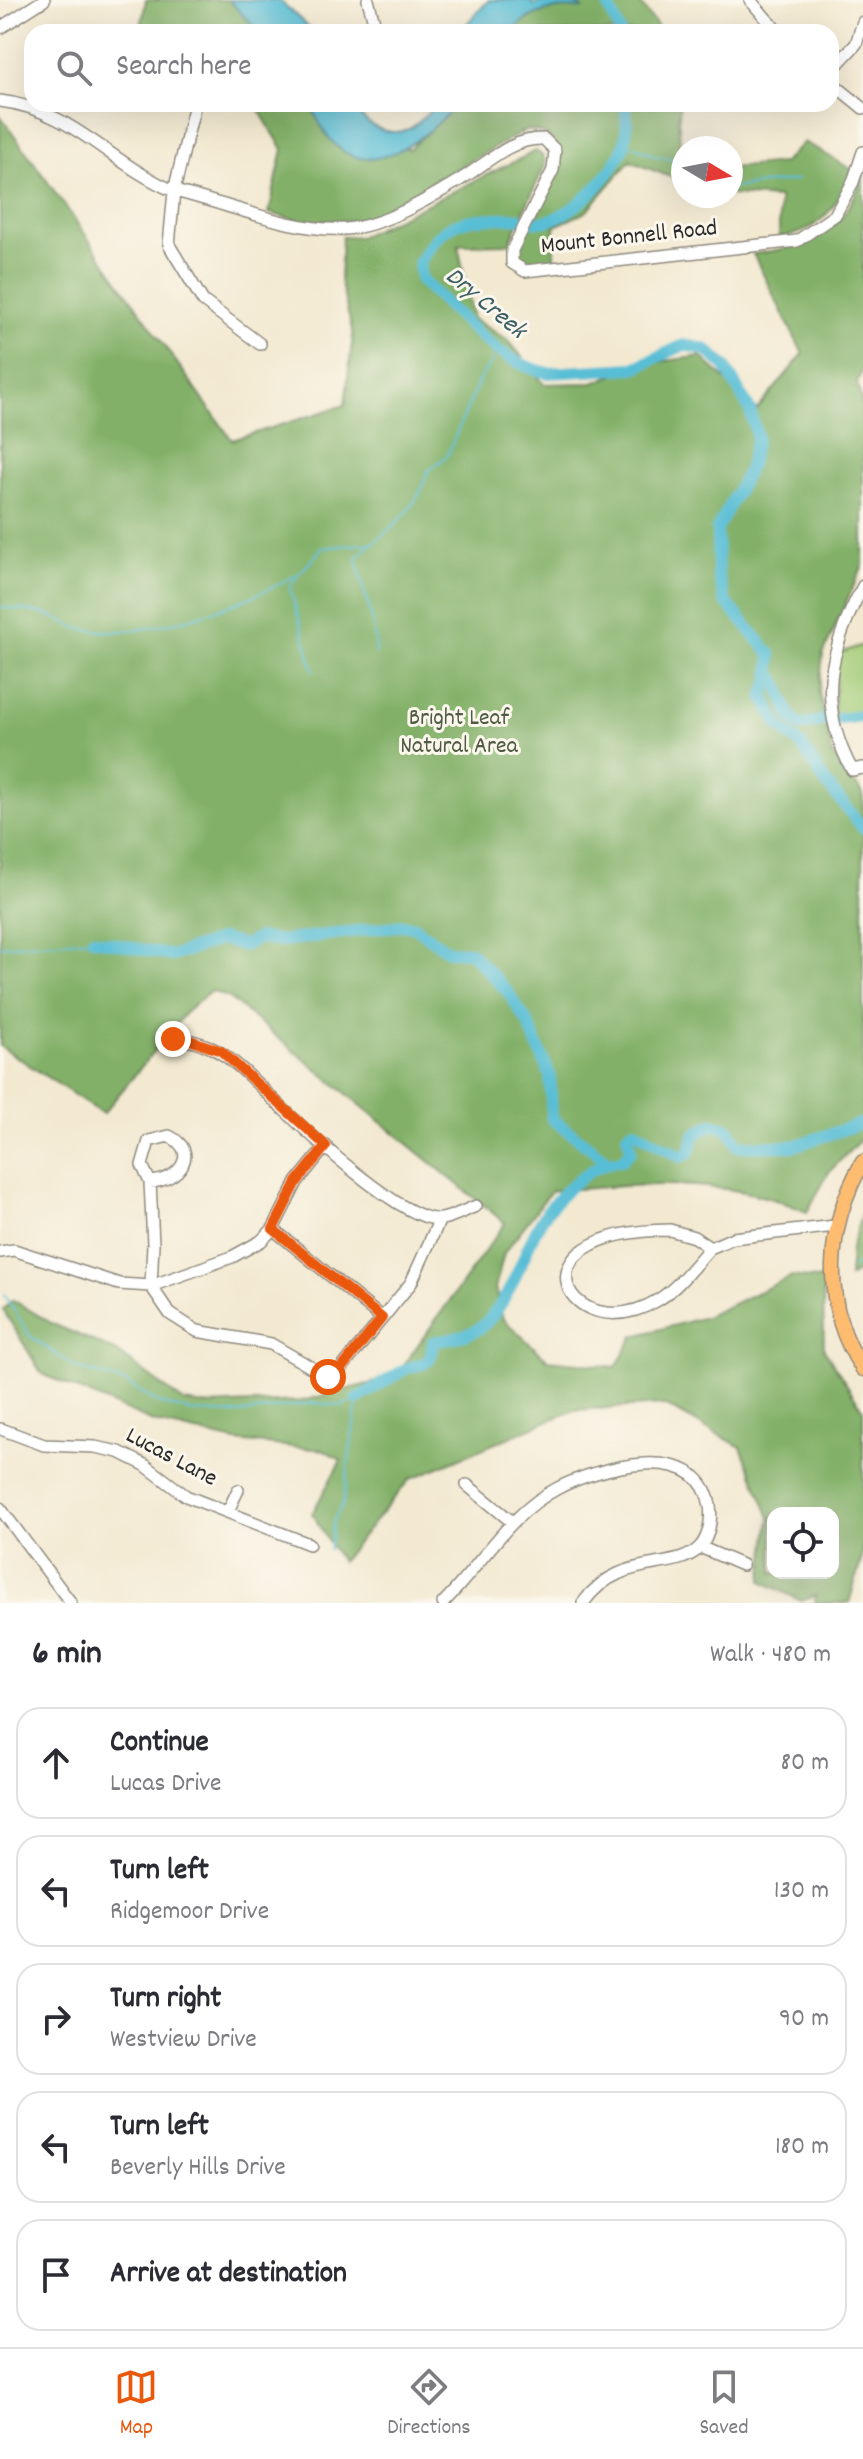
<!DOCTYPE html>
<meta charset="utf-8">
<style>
:root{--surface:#fff;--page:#f7f7f7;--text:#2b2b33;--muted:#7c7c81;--line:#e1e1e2;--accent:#ea580c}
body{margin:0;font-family:Dekko,sans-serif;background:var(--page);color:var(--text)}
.controls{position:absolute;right:24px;bottom:24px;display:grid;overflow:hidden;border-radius:16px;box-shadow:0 8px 32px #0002}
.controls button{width:72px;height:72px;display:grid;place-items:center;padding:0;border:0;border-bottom:2px solid var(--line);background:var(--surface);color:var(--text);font:40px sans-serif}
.compass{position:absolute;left:671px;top:136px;width:72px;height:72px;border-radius:50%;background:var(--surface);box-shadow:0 8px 32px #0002;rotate:100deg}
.stop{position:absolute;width:24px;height:24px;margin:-18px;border:6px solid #ea580c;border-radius:50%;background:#fff}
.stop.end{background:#ea580c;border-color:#fff;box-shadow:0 2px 8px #0008}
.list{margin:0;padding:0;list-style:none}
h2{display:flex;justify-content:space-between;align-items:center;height:104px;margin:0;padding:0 32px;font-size:34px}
h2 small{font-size:26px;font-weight:400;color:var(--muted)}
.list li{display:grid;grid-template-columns:52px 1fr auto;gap:24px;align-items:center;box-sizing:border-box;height:112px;margin:0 16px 16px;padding:0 16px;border:2px solid var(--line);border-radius:24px}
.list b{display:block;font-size:30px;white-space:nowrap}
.list p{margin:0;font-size:26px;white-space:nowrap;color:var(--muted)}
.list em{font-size:26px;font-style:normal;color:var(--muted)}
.icon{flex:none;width:44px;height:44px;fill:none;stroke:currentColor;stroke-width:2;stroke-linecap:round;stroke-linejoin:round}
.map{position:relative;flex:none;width:863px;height:1603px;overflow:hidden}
.search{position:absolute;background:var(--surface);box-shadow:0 8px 32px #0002;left:24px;right:24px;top:24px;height:88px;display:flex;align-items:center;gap:20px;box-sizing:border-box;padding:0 28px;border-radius:24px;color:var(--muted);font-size:30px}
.sheet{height:744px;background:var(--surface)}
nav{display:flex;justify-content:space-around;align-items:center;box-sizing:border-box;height:112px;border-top:2px solid var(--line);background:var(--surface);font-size:22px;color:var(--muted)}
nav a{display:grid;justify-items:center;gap:4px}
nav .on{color:var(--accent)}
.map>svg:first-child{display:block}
</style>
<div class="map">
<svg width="863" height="1603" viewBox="0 0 863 1603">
<rect width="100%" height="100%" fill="#fbf7ec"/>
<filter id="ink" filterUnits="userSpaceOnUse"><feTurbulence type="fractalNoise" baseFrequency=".0125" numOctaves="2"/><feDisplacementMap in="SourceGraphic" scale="16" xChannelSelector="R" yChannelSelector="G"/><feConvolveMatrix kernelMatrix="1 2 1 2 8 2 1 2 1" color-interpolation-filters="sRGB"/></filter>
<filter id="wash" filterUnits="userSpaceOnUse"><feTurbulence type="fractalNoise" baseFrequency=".006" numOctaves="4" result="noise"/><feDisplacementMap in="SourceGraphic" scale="32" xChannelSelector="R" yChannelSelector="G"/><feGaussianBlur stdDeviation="1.8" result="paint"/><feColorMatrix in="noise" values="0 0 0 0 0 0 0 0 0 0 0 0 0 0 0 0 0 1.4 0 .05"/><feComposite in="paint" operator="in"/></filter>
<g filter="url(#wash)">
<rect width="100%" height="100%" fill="#f3e9d1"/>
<path fill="#a3cc77" stroke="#677c51" stroke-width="2" d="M863 645V719L834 715 837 654Z"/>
<path fill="#82b068" stroke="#566e4a" stroke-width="2" fill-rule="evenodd" d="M146 0H229L259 32H140Z
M568 0H600L605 4 614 0H637L662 32H512C529 11 556 6 582 8Z
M255 104H311L316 116 409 149 458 104H680C676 130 683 155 683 182L630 161 586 212 555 226 554 264 522 263 516 254 518 245C536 211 596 136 526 130L364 220 305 222 269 213 283 149Z
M0 115 232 440 345 405 353 334 340 280 342 236 359 237 378 228 536 151 543 156 545 165 509 244 458 245 473 319 508 340 544 384 593 383 638 365 701 356 757 410 803 354 753 254C813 245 842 236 863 175V368L857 383 863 407V565L823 654 819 692 833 755 863 794V1137L829 1172 807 1212C726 1175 638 1185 551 1191L504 1253 495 1288 503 1319 548 1360 616 1367 634 1336 705 1317 792 1276 823 1280 824 1349 863 1410V1554L849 1603H815L816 1596 801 1601 762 1581 770 1517 741 1447 665 1405 574 1410 410 1479 341 1562 312 1514 341 1460 324 1450 235 1441 153 1422 42 1374 3 1310 13 1300 53 1324 116 1351 184 1402 205 1405 302 1401 395 1377 505 1223 228 997 211 991 185 1013 103 1114 0 1046ZM773 1513H833V1573H773Z
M804 142 853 170C838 204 820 234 779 237V198L731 195V168L783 163Z
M863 1209V1268L849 1277 851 1248Z"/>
<path fill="#58bed5" stroke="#427480" stroke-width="2" d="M229 0H279L314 32H259Z
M489 0H532V4L568 0 584 9C557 6 530 10 512 32H459Z
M311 104H353C362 123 384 137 406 130 417 127 428 112 436 104H458C409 154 346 197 311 104Z"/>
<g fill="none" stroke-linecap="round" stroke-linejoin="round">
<path stroke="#58bed5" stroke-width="2" d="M625 142 655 156 683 161
M731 188 797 180
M0 607C16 609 33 610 48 615 60 619 71 627 82 629 141 641 244 605 294 576
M376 653C376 616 361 592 357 557 384 533 420 510 427 472L447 456 480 378 492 361 491 344
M314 671 290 589C295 572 312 564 321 548L372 543
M0 946 93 939
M852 1268 863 1261
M4 1294 30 1336 74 1367 127 1383 158 1403 194 1412 237 1414 314 1403 342 1406 357 1399
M329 1550 334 1519 343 1504 357 1401"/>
<path stroke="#58bed5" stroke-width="12" d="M606 0 620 32
M626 104C626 116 628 130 625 141 619 171 571 220 540 222 530 222 520 218 509 218 463 218 440 221 419 264L421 280C457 313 497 363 548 373L634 368 684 345 705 349 724 365 750 410 757 438 748 471 717 529 718 574 725 601 771 655 770 680 763 696 779 726 802 746 825 782 863 828
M770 673C786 690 781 711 800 726L824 720
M839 719 863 716
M93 939 172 956 222 939 244 946 258 938 282 941 403 925 415 927 448 951 470 952 507 991 528 1023 550 1075 552 1119 608 1161
M357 1399 407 1368 423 1364 430 1359 433 1342C446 1339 464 1337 475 1331 505 1314 521 1261 535 1232 548 1204 589 1161 621 1161L631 1150 627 1135 633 1130 681 1157 689 1153 695 1134 712 1124 729 1129 738 1146H794L863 1123"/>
</g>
</g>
<g filter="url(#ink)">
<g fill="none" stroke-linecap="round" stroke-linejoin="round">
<g stroke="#8f8a7e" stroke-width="14">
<path id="minor" d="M368 0 374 22
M750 0 778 32
M0 28 44 0
M831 71 856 44 863 22
M831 82 863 108
M0 101C71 109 112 165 174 191 226 203 295 233 346 229 383 226 427 200 458 181 485 165 511 137 544 139L555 150 553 170 512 250V263L525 271 797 241 835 215 853 182 863 152
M195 104 174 191 169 245 203 301 260 344
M863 586C829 650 816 703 852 770L863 768
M173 1039C221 1039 247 1075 279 1105 306 1131 406 1225 442 1219 453 1217 466 1210 476 1206
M150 1182C179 1181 201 1152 169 1136L149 1141 142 1165 150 1182 153 1244 151 1286 170 1314 197 1331 271 1344 328 1377 341 1369 411 1283 440 1219
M273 1229 382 1318
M670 1230 694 1237 710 1248C694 1265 678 1288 658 1300 569 1353 502 1231 670 1230Z
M710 1248 733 1238 835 1226
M0 1252 14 1250 119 1284 151 1286 232 1257 261 1241 273 1229 297 1182 326 1146
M1 1429 44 1445 95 1447 119 1452 145 1465 186 1496 309 1544
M467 1485 511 1521
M0 1508 71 1603
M228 1511 238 1490
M700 1547 742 1565
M443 1603C482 1564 508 1514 558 1488 597 1468 699 1438 710 1506 712 1519 709 1537 700 1547 675 1574 620 1551 583 1603"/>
</g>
<g stroke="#8f8a7e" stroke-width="17">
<path id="major" d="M863 1162C826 1225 820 1306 863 1369"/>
</g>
<use href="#minor" stroke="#fff" stroke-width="11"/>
<use href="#major" stroke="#febc70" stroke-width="14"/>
</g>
</g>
<g fill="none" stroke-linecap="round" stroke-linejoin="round" filter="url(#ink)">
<path stroke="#ea580c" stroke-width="10" d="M173 1039H187L221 1051 326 1146 297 1182 273 1229 382 1318 341 1369 328 1377"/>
</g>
<g text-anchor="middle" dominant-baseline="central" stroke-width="6" stroke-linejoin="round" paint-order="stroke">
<g font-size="24" fill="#2b2b2b" stroke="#fbf7ec">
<text transform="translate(629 238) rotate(-6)">Mount Bonnell Road</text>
<text transform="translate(171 1458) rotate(28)">Lucas Lane</text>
</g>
<g font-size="24" fill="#4f5b42" stroke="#fbf7ec">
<text x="459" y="719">Bright Leaf<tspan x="459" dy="28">Natural Area</tspan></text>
</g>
<g font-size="26" font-style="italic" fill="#3b5e66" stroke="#fbf7ec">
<text transform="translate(485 304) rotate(40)">Dry Creek</text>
</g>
</g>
</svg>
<div class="controls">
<button><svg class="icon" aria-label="locate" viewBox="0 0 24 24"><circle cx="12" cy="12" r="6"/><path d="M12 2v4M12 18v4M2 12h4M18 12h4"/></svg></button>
</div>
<svg class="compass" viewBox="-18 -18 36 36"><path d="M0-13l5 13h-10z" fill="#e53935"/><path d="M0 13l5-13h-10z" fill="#7c7c81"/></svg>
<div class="stop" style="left:328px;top:1377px"></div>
<div class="stop end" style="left:173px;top:1039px"></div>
<div class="search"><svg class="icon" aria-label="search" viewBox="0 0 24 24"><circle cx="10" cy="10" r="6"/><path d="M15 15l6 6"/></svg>Search here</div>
</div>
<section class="sheet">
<h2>6 min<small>Walk · 480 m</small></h2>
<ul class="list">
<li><svg class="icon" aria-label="ahead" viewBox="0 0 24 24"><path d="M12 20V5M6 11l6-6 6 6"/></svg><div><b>Continue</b><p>Lucas Drive</p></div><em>80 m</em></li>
<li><svg class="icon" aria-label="left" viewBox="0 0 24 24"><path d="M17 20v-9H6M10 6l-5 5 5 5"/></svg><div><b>Turn left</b><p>Ridgemoor Drive</p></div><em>130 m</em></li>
<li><svg class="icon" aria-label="right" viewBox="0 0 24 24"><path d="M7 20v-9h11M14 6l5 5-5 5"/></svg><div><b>Turn right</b><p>Westview Drive</p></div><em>90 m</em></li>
<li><svg class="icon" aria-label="left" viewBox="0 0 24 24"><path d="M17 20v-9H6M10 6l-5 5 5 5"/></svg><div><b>Turn left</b><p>Beverly Hills Drive</p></div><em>180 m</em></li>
<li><svg class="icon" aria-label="arrive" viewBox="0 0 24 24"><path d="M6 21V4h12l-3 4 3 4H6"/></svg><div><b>Arrive at destination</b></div></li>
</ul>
</section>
<nav>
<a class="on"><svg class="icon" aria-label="map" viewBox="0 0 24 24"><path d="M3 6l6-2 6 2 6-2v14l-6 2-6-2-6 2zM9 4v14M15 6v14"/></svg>Map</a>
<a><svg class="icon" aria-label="directions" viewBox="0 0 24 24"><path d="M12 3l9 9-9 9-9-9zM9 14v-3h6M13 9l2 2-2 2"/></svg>Directions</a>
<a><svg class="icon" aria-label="saved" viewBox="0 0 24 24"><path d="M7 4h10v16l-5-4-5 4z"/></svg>Saved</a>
</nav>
